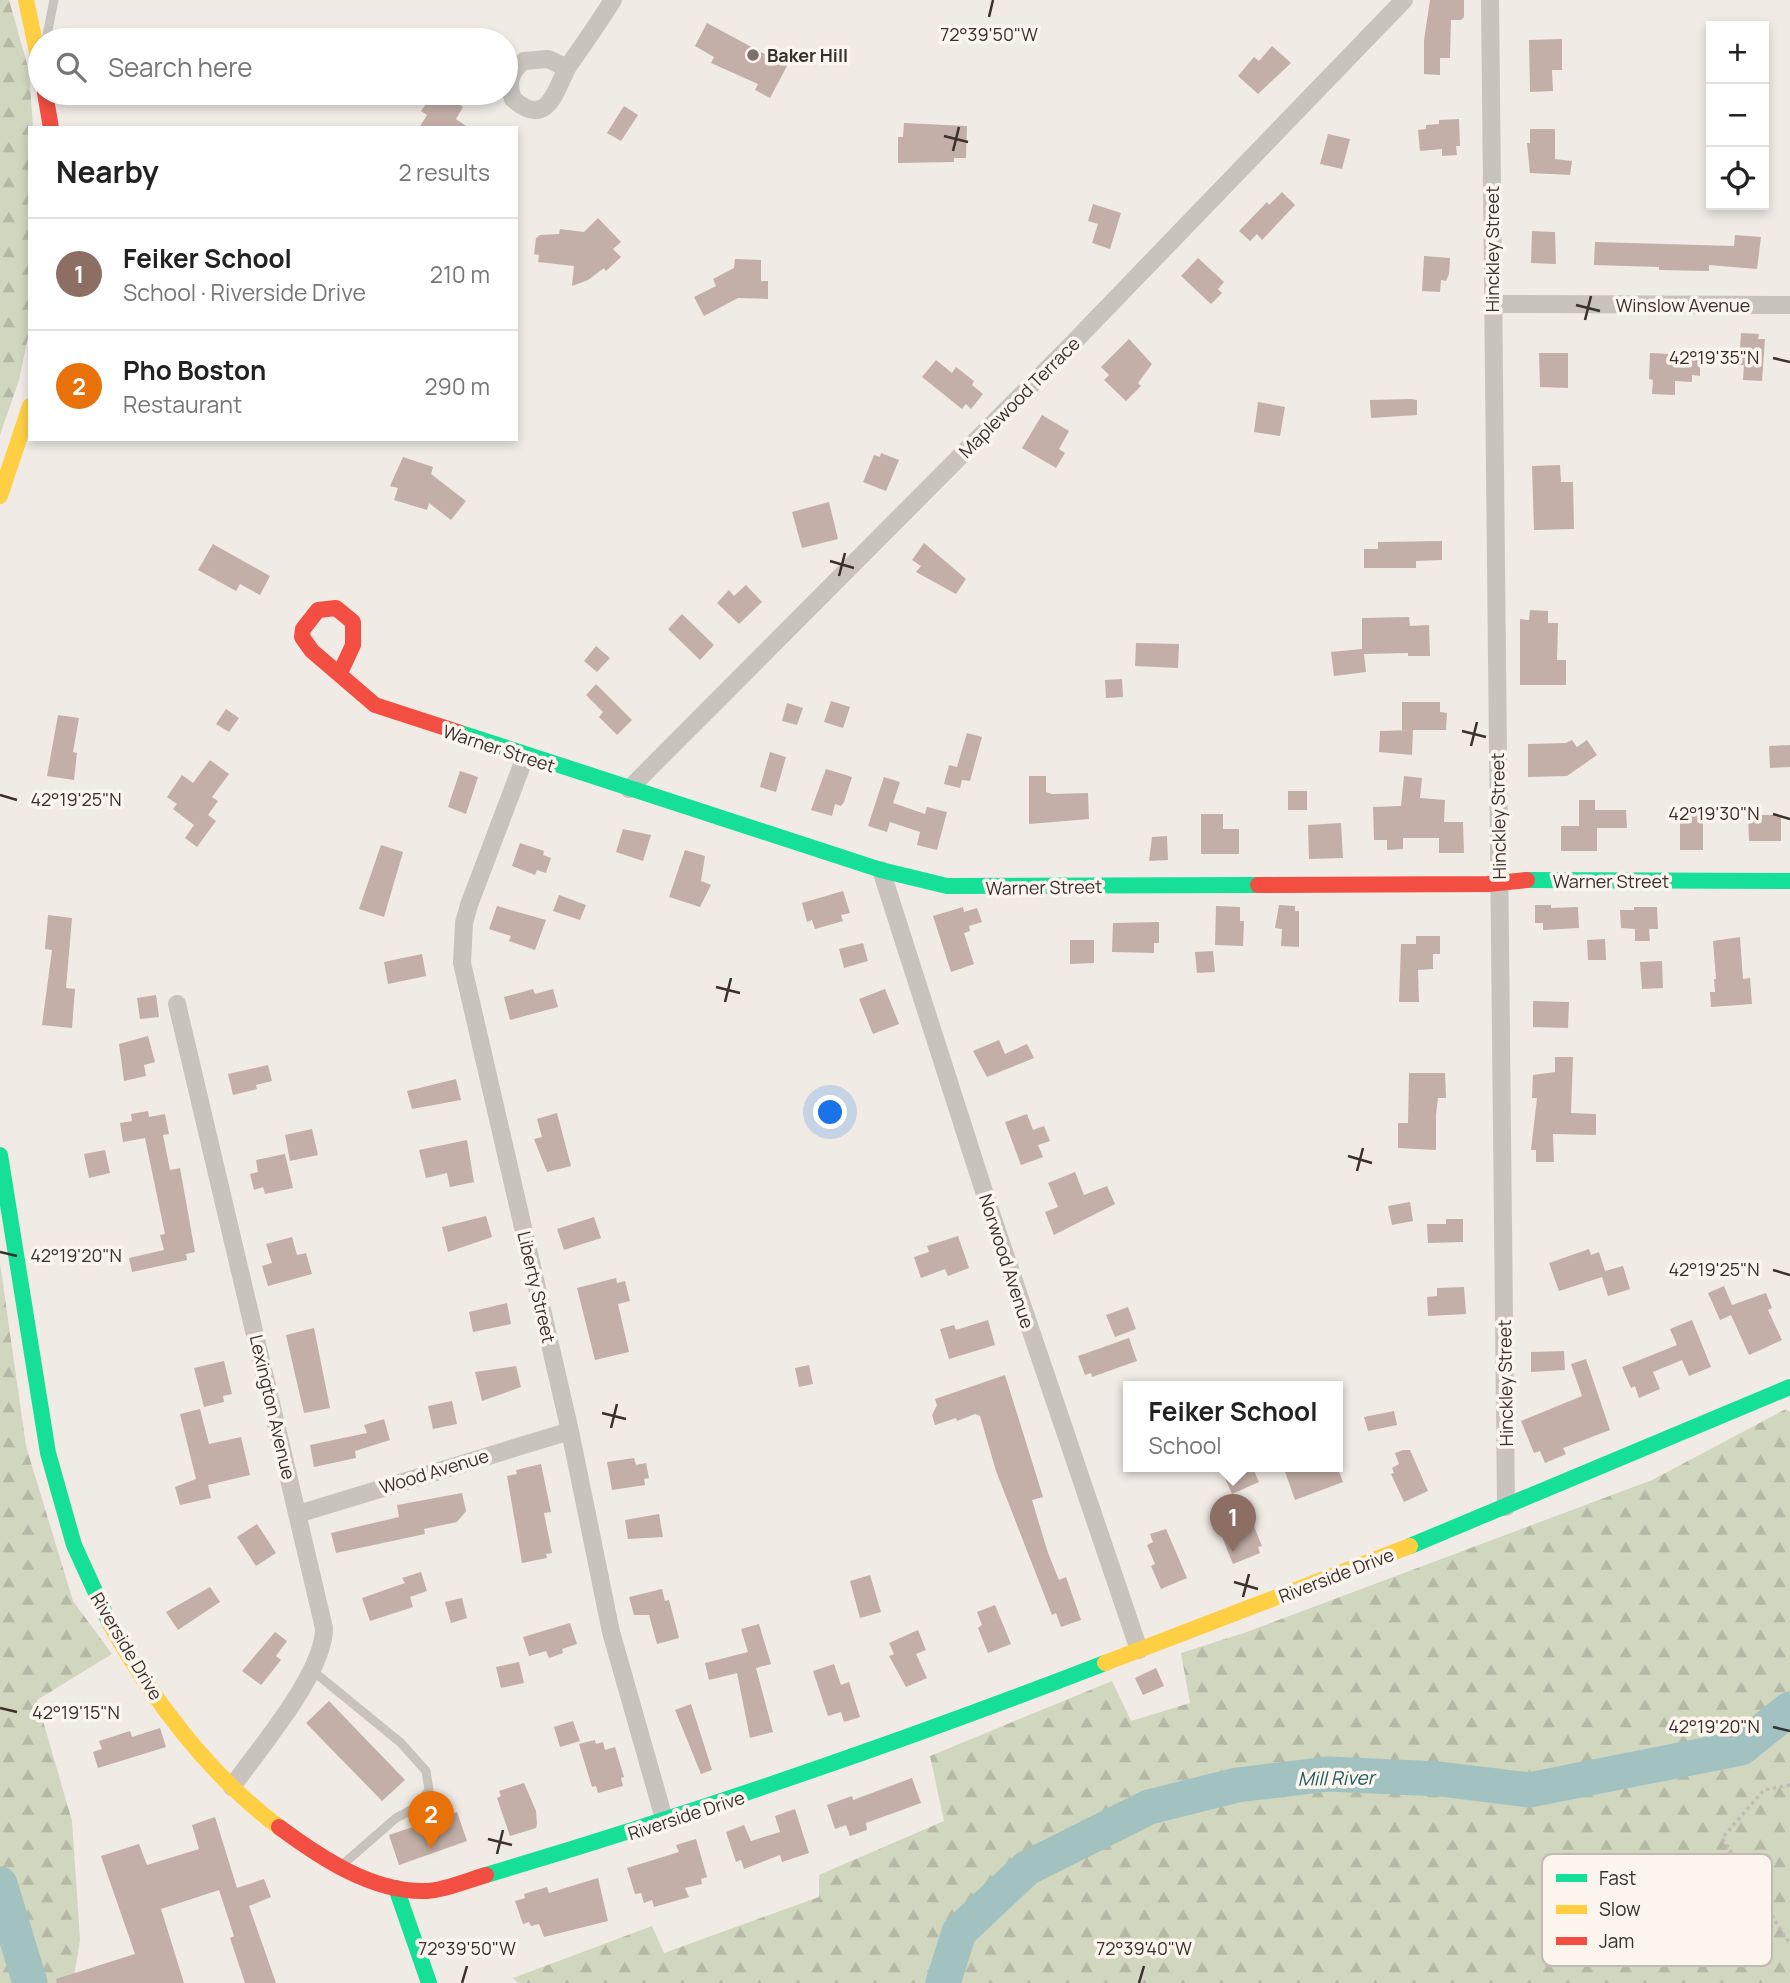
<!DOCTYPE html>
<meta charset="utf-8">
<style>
:root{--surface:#fff;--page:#f6f6f6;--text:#222;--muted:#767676;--line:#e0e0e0;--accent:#b45309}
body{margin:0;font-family:Manrope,sans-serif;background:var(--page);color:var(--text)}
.controls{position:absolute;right:21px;top:21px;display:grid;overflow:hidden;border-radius:0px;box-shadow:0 4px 10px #0003}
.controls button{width:63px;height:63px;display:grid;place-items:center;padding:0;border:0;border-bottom:2px solid var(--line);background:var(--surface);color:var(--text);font:35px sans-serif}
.you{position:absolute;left:831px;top:1113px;width:24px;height:24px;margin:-18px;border:5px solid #fff;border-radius:50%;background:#1a73e8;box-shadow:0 0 0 10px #1a73e833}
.badge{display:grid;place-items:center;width:46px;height:46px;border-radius:50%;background:var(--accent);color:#fff;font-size:23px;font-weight:700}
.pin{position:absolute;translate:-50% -58px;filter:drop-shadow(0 2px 4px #0008)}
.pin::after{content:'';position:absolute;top:37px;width:24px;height:21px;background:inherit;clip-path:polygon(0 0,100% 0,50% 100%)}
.popup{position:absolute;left:1123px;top:1381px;width:220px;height:91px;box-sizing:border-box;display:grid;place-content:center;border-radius:0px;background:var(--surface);filter:drop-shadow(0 2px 5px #0005);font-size:23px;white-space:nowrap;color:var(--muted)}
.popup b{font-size:26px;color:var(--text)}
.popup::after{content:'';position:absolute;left:50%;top:100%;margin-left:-14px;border:14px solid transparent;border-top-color:var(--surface)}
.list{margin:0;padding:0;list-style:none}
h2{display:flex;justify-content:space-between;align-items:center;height:91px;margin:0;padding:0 28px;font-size:30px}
h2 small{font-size:23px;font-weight:400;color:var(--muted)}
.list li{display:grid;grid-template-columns:46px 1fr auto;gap:21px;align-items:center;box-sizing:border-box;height:112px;padding:0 28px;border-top:2px solid var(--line)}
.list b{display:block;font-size:26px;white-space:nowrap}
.list p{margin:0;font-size:23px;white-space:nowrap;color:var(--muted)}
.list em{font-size:23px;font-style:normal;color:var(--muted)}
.icon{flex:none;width:38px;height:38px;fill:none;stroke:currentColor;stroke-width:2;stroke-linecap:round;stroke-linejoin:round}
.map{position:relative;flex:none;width:1790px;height:1983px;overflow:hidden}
.search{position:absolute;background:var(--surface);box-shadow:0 4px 10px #0003;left:28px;top:28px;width:490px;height:77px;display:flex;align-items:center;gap:18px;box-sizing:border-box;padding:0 24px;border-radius:38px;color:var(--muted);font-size:26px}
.panel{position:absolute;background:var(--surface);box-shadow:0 4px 10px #0003;left:28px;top:126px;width:490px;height:315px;border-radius:0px}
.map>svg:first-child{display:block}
</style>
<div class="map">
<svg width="1790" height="1983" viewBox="0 0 1790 1983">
<defs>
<pattern id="forest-firs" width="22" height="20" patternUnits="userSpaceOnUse" patternTransform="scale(1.75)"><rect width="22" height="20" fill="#d1d6bf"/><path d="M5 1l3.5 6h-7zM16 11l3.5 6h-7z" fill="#b4b8a4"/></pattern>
</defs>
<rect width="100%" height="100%" fill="#f0ebe5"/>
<path fill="url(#forest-firs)" d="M0 0H9L29 71 33 128H30V327L19 380 0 435Z
M0 1263 26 1446 73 1601 112 1654 37 1700 72 1821 80 1940 73 1983H0Z
M1786 1409 1790 1412V1983H518L513 1978 652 1926 664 1953 819 1897V1875L944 1821 930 1756 1112 1681 1131 1721 1190 1703 1181 1653 1247 1632 1652 1480Z"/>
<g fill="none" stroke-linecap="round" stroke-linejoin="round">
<path stroke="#a1c2c1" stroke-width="35" d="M0 1884 30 1983
M943 1983 959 1932 1027 1868 1149 1807 1237 1785 1328 1774 1440 1779 1529 1790 1741 1748 1790 1709"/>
</g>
<path fill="#c3afa7" d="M1430 0H1464V17L1461 20H1451L1450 58H1440V75L1424 74V40Z
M707 23 787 66 770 98 755 90 758 84 711 63 714 57 695 46Z
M1562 39V70H1552L1553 91 1530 92 1529 40Z
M1272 46 1291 63 1258 94 1238 76 1254 57 1259 61Z
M443 94 463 107 456 119 469 128H419L427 115 421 111 431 97 438 102Z
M624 106 638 115 621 141 607 133Z
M1459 119 1460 146H1456L1457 155 1442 156V149L1420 151 1418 130 1426 129V125L1439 124V120Z
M904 123 967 126 966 158H954V162L898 163V137H903Z
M1530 129H1555V159L1572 161 1570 175 1530 173 1527 143H1530Z
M1328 134 1350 139 1342 169 1320 164Z
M1282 192 1295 205 1262 240 1257 234 1250 241 1239 231 1267 202 1269 205Z
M1093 204 1121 213 1110 249 1092 243 1098 224 1088 221Z
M598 218 621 242 613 249 621 257 606 271 604 268 588 280 572 286 574 266 538 262 539 255 534 254 536 238 540 235 559 234 560 229 584 232Z
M1532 231 1555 232 1556 264 1531 263Z
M1735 235 1761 237 1757 269 1709 265V271L1659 270V267L1594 265 1595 242 1734 246Z
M1424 256 1450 258 1449 274 1446 281 1441 280 1440 292 1422 291Z
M1198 258 1224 282 1218 289 1222 293 1211 304 1181 276Z
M735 259 761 260V281H768V299L738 298 704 316 694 297 716 286 713 279 734 268Z
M1741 333 1759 334 1758 339H1765L1762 381 1743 380 1744 365H1739Z
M1129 339 1152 364 1138 383 1141 386 1126 401 1104 380 1109 375 1101 367Z
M1670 350 1692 351 1691 360H1700V376L1692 375V382L1675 381V395L1652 394 1653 380 1649 379 1650 353 1670 354Z
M1539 353H1568V388L1540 387Z
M936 360 952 373 956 367 974 381 972 385 983 394 971 409 966 404 962 409 922 377Z
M1411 399 1417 400V415L1371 418 1370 400Z
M1258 402 1285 407 1280 436 1254 432Z
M1042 415 1069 431 1059 449 1065 453 1056 468 1022 448Z
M881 453 899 460 886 491 863 482 874 455 880 457Z
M403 457 433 467 431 474 466 501 451 520 429 503 427 510 394 500 398 488 390 486Z
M1560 465 1561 482H1573L1574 529 1534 530 1532 466Z
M829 502 838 539 802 548 792 512Z
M1442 541V560L1416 561V568H1364V549H1378V542Z
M924 543 966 579 956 594 916 572 921 566 912 560Z
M213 544 270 576 260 595 240 584 236 591 198 570Z
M746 585 762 602 739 624 717 603 729 590 734 596Z
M1530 610 1548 611V623H1558L1557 660H1566V685H1520V619L1529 620Z
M682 614 714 645 700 660 668 629Z
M1409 617 1410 626 1429 625 1430 656H1408V653L1364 654 1366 672 1334 676 1331 652 1362 649V618Z
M1136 643 1179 644 1178 668 1135 666Z
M596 646 610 658 597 672 584 661Z
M1122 679 1123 697 1106 698 1105 680Z
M596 684 632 720 617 735 599 717 603 712 586 695Z
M831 701 850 707 843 728 824 722Z
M1402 702H1440V712L1447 713 1446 730H1402Z
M787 703 803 708 797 725 782 721Z
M226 709 239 718 229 732 216 724Z
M58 715 79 718 73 752 77 753 74 780 47 776Z
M1413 730 1412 755 1379 752 1380 731Z
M967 733 982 737 970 781 962 780 960 788 944 784 949 765 957 767Z
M1572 740 1577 747 1587 740 1597 755 1567 776 1528 777V744L1566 743Z
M1790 745V767L1770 768 1769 746Z
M770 752 786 757 776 792 760 787Z
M210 760 229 774 212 797 218 801 208 815 216 821 197 847 185 838 194 825 173 809 177 804 167 797 182 775 193 783Z
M826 769 852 777 844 802 841 806 835 804 832 816 811 810Z
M460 771 478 777 466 814 448 807Z
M1029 776H1046V792L1052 794 1088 793 1089 819 1029 824Z
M1404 776 1422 778 1420 798 1445 800 1444 822H1463L1464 853H1439V838H1403V849L1387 850V840H1374L1373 807 1401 806Z
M884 777 900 782 893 803 925 814 927 807 947 812 937 850 917 845 920 832 890 822 887 832 868 826Z
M1288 791H1307V810H1288Z
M1579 800H1595V810H1626L1627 828H1597V851H1561V826H1579Z
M1680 812H1703V850H1680Z
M1201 814H1223V829H1239V854H1201Z
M1748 815H1781V841H1749Z
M1341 823 1343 858 1309 859 1308 825Z
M623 829 651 835 643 861 616 852Z
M1167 836 1168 860 1149 861 1152 837Z
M520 843 544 851 543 855 551 858 546 873 537 870 535 875 512 866Z
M381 845 403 852 384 917 359 909Z
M685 850 705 856 701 881 711 885 700 907 669 897Z
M843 891 850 913 841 915 843 921 815 929 812 920 807 922 802 903Z
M559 895 586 905 580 920 553 911Z
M1279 905 1295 906V911H1299V947L1281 946 1282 929 1275 928Z
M1535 905H1551V908L1578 907 1579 928 1543 930V923H1535Z
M497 906 546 920 535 950 509 941 511 936 489 929Z
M1216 906 1240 907V921H1244L1243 946 1215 945Z
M963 907 964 912 977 908 982 922 969 926 970 931 964 933 974 964 951 972 933 916Z
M1634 907H1657L1658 929H1649L1650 941H1635V929L1621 928 1620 910H1634Z
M48 915 72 918 66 988 75 989 72 1028 42 1025 52 950 45 949Z
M1159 922V943H1154V953L1112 952 1113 923Z
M1416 936H1440V954H1433V969L1418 970 1419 1002H1399L1401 944H1416Z
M1740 937 1743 979 1750 978 1752 1004 1711 1007 1710 992H1715L1714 979H1716L1713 941Z
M1605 939 1606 960H1588L1587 940Z
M1070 940H1094V963L1070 964Z
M863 943 868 961 844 968 839 949Z
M1213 951 1215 972 1197 973 1195 952Z
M422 954 426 976 388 984 384 962Z
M1662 961 1663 988 1642 989 1640 962Z
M533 989 535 994 553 989 558 1007 510 1020 504 997Z
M885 989 899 1024 873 1034 859 999Z
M156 995 159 1017 140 1019 137 998Z
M1533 1001 1569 1002 1568 1028 1533 1027Z
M148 1036 155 1062 144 1065 146 1076 124 1081 119 1044Z
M999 1040 1005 1054 1027 1044 1034 1058 987 1077 973 1051Z
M1555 1057H1573L1571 1113 1596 1114V1135L1553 1134 1554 1162H1536V1150H1531L1537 1098H1532L1533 1075 1555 1072Z
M268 1065 272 1081 256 1085 257 1089 233 1095 228 1074Z
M1409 1073H1445L1446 1098H1438L1436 1115V1150L1398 1148V1123H1408Z
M456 1079 461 1100 412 1109 407 1091Z
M148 1111 149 1117 165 1114 169 1134 163 1135 170 1170 180 1168 195 1252 186 1254 187 1260 132 1272 129 1258 164 1250 160 1235 165 1234 145 1138 123 1142 120 1123 132 1121 131 1114Z
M557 1113 571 1166 547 1172 534 1139 542 1137 537 1119Z
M1027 1114 1033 1130 1044 1126 1050 1141 1038 1145 1043 1157 1021 1165 1005 1122Z
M312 1129 318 1155 290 1161 285 1135Z
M467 1140 474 1182 450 1187 447 1173 426 1178 419 1150Z
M105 1150 110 1173 89 1178 84 1154Z
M285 1154 293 1188 265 1194 263 1187 254 1190 250 1174 258 1172 256 1160Z
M1075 1172 1084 1195 1107 1186 1115 1204 1054 1235 1045 1212 1058 1207 1048 1183Z
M1410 1202 1413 1221 1392 1225 1388 1206Z
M486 1216 492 1237 448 1252 442 1227Z
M594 1217 601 1238 564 1250 557 1229Z
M1446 1219H1463V1242L1428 1243 1427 1224H1446Z
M958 1236 969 1268 948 1276 945 1269 921 1278 914 1257 929 1252 927 1246Z
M292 1237 297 1255 306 1253 312 1274 268 1286 262 1266 272 1263 266 1244Z
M1589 1249 1591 1255 1599 1252 1605 1271 1623 1266 1630 1289 1608 1296 1602 1277 1559 1291 1549 1263Z
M616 1278 617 1283 625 1281 630 1301 618 1304 629 1352 595 1360 577 1288Z
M1724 1286 1732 1305 1766 1293 1772 1308 1768 1310 1782 1340 1749 1355 1731 1315 1720 1320 1708 1293Z
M1464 1287 1466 1314 1428 1316 1427 1297 1437 1296V1288Z
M507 1303 511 1324 473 1332 469 1312Z
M1128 1307 1136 1329 1115 1337 1106 1315Z
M988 1320 995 1345 949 1359 940 1329 954 1325 956 1330Z
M1692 1320 1711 1367 1689 1376 1682 1360 1653 1372 1660 1389 1639 1398 1635 1386 1631 1388 1622 1367 1677 1345 1670 1329Z
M314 1328 330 1408 304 1413 286 1335Z
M1129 1338 1137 1361 1092 1377 1091 1373 1085 1375 1078 1356Z
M1564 1351 1565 1370 1531 1372V1352Z
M1586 1359 1610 1430 1563 1448 1566 1454 1545 1463 1540 1451 1534 1453 1521 1421 1582 1396 1571 1364Z
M224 1361 232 1394 223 1396 224 1402 204 1407 194 1368Z
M809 1365 813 1384 799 1387 795 1368Z
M516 1366 521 1387 482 1401 475 1372Z
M1005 1375 1043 1497 1032 1500 1048 1553 1059 1580 1066 1577 1081 1620 1061 1627 1056 1613 1052 1615 996 1471 980 1416 975 1414 957 1421 956 1418 935 1425 932 1415 937 1405 935 1399Z
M452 1401 457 1424 433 1429 428 1406Z
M200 1409 209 1444 241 1437 250 1475 208 1485 211 1498 180 1505 175 1487 196 1479 180 1414Z
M1394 1411 1397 1425 1368 1431 1364 1417Z
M384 1419 390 1440 355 1451 356 1458 314 1467 310 1445 367 1433 364 1425Z
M1403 1450H1410L1428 1491 1404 1502 1391 1474 1394 1473 1392 1468 1399 1464 1395 1453Z
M634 1458 636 1465 646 1463 649 1478 644 1479 645 1485 612 1490 607 1462Z
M541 1464 551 1512 544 1513 552 1553 546 1554 547 1558 522 1563 507 1476 517 1474 516 1470Z
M1245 1466H1252L1259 1482 1232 1494 1224 1476Z
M1283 1466H1337L1343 1482 1295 1500Z
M462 1493 466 1511 457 1522 424 1529 425 1534 336 1553 331 1533 399 1517 397 1505Z
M1247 1509 1262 1546 1258 1547 1260 1553 1233 1564 1216 1521Z
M659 1514 663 1537 628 1539 625 1520Z
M257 1524 276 1553 256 1566 237 1537Z
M1166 1529 1187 1578 1161 1589 1151 1566 1155 1564 1147 1545 1153 1542 1150 1534Z
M421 1572 427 1591 410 1597 413 1607 370 1621 362 1598 405 1583 402 1578Z
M870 1575 881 1612 860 1618 850 1581Z
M210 1587 220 1602 178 1630 166 1612Z
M662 1589 665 1601 669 1600 679 1638 657 1644 649 1615H634L629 1597Z
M462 1598 467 1618 451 1623 445 1602Z
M995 1605 1011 1644 988 1653 978 1628 982 1625 977 1612Z
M570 1623 577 1644 562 1649 563 1653 549 1658 546 1651 529 1656 523 1637Z
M759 1624 771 1664 756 1668 773 1732 750 1738 737 1673 709 1680 705 1663 748 1652 741 1629Z
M918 1630 926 1650 916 1654 927 1678 906 1687 889 1656 894 1654 889 1643Z
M275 1632 287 1641 276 1656 281 1660 261 1685 242 1671Z
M519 1662 524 1683 501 1688 496 1667Z
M834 1664 841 1685 849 1682 860 1717 844 1722 841 1712 828 1716 813 1671Z
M1156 1668 1164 1686 1143 1695 1135 1678Z
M329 1701 405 1780 382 1801 306 1723Z
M691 1704 712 1770 701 1774 675 1710Z
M573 1721 580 1741 560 1747 554 1727Z
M160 1728 166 1747 98 1768 93 1752 102 1749 99 1741 130 1731 132 1737Z
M595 1740 596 1744 603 1742 605 1750 615 1747 624 1777 621 1778 623 1786 598 1793 596 1786 592 1787 579 1744Z
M912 1778 921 1803 866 1823 867 1830 850 1836 846 1825 835 1829 827 1805 852 1796 853 1800Z
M524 1783 536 1811 537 1824 536 1828 510 1836 497 1798 501 1796 499 1791Z
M795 1809 809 1853 782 1862 780 1855 744 1869 741 1860 736 1862 726 1832 744 1825 751 1841 780 1832 775 1816Z
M457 1812 467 1841 399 1865 389 1835Z
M215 1817 237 1888 264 1879 271 1897 249 1906 276 1983H245L230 1938 234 1936 219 1890 161 1909 184 1983H57L56 1979 135 1954 101 1856 139 1844 147 1865 199 1849 192 1825Z
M696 1839 707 1877 701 1879 702 1884 685 1888 689 1897 654 1907 652 1900 644 1903 641 1893 635 1894 627 1868 679 1852 676 1845Z
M598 1878 608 1921 544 1937 539 1924 531 1926 529 1922 523 1924 515 1901 525 1898 524 1894 547 1887 549 1893Z"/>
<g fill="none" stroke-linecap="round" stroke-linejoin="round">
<path stroke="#c2bbb6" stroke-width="3.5" stroke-dasharray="3.5 3.5" stroke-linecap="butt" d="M1790 1785 1764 1790 1722 1838 1790 1944"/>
<path stroke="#c9c3be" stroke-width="9" d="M46 40 54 0
M313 1671 401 1743 426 1771 429 1790 415 1808 396 1818 341 1866"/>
<path stroke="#c9c3be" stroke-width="18" d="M1490 0 1506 1507
M567 68 548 59 524 61C510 71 507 83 513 99 550 132 557 83 569 65 584 44 599 22 613 0
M1492 304 1790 305
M525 757 469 905 464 923 462 963 570 1431 611 1632 665 1822
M629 789 1070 346 1404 0
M881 870 989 1207 1139 1650
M177 1004 324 1628C324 1674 259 1748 232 1787
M298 1514 570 1431"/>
<path stroke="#16e098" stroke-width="16" d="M458 732 881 870 947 886 1258 885
M1527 880 1790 881
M0 1155 48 1453 74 1545 110 1624
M1410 1546 1790 1387
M486 1875C695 1813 901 1742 1105 1663
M396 1888 429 1983"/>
<path stroke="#ffcf43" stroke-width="16" d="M26 0 40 66
M0 496 30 406
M110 1624C152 1699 209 1775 279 1827
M1105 1663 1410 1546"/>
<path stroke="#f24e42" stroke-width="16" d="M45 93 51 128
M340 673 353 645V622L336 608 318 610 303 629 302 637 312 651 375 705 458 732
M1258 885 1488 884 1527 880
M279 1827C321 1858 373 1893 427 1891 446 1890 468 1880 486 1875"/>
</g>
<path fill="none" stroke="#3b302b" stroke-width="2.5" d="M989 17 993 0M944 136 968 142M953 151 959 127M1576 305 1600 311M1585 320 1591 296M1773 358 1790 362M830 561 854 568M839 576 845 553M1462 731 1486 737M1471 746 1477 722M0 795 17 800M1773 814 1790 819M716 987 740 993M725 1002 731 978M1348 1156 1372 1163M1357 1171 1363 1148M0 1252 17 1256M1773 1270 1790 1275M602 1413 626 1419M611 1428 617 1404M1234 1582 1258 1589M1243 1597 1249 1574M0 1708 17 1712M1773 1727 1790 1731M488 1839 512 1845M497 1854 503 1830M462 1983 467 1966M1139 1983 1144 1966"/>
<circle fill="#7a716c" stroke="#fbf5ee" stroke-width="2.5" cx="753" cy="55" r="7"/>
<g text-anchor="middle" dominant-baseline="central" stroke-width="7" stroke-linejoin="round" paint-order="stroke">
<g font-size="18" font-weight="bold" fill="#3b302b" stroke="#fbf5ee" text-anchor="start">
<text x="767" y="55">Baker Hill</text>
</g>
<g font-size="18" fill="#3b302b" stroke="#fbf5ee">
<text transform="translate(1492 249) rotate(-90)">Hinckley Street</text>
<text x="1683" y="305">Winslow Avenue</text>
<text transform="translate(1019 397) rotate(-45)">Maplewood Terrace</text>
<text transform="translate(499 748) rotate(18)">Warner Street</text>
<text transform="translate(1498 816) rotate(-91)">Hinckley Street</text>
<text x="1611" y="881">Warner Street</text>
<text transform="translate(1044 887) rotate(-1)">Warner Street</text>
<text transform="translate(1007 1261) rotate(72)">Norwood Avenue</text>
<text transform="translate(537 1287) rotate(77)">Liberty Street</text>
<text transform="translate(1505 1383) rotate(-91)">Hinckley Street</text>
<text transform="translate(273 1407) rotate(77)">Lexington Avenue</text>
<text transform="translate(434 1471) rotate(-17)">Wood Avenue</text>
<text transform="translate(1336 1575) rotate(-21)">Riverside Drive</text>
<text transform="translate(127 1646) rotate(59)">Riverside Drive</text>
<text transform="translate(686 1815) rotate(-18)">Riverside Drive</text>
</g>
<g font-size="19" font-style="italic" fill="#1f5a5e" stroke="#fbf5ee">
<text transform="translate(1336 1778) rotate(-1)">Mill River</text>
</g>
</g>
<rect x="1542" y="1854" width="230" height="112" rx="10" fill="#fbf5ee" stroke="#c1bab4" stroke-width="2"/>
<rect x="1556" y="1874" width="31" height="8" fill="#16e098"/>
<rect x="1556" y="1905" width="31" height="9" fill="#ffcf43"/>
<rect x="1556" y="1937" width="31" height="8" fill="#f24e42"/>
<g font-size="19" fill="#3b302b">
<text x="1599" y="1885">Fast</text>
<text x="1599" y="1916">Slow</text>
<text x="1599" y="1948">Jam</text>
</g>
<g font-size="18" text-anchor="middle" fill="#3b302b" stroke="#fbf5ee" stroke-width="7" stroke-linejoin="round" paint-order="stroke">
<text x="989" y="41">72°39'50"W</text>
<text x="1714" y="364">42°19'35"N</text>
<text x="76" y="806">42°19'25"N</text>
<text x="1714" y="820">42°19'30"N</text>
<text x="76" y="1262">42°19'20"N</text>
<text x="1714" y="1276">42°19'25"N</text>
<text x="76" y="1719">42°19'15"N</text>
<text x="1714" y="1733">42°19'20"N</text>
<text x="467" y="1955">72°39'50"W</text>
<text x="1144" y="1955">72°39'40"W</text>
</g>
</svg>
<div class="controls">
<button>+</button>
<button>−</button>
<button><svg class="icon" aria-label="locate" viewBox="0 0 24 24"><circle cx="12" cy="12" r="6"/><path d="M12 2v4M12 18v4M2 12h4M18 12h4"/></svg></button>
</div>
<div class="you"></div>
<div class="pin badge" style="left:1233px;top:1552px;background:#8d6e63">1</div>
<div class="popup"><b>Feiker School</b>School</div>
<div class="pin badge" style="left:431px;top:1849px;background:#e8710a">2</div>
<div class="search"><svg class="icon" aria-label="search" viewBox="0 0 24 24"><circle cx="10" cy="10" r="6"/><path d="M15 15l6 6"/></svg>Search here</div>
<section class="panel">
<h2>Nearby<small>2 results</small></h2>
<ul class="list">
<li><span class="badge" style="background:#8d6e63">1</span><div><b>Feiker School</b><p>School · Riverside Drive</p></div><em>210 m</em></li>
<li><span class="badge" style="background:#e8710a">2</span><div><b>Pho Boston</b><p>Restaurant</p></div><em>290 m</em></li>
</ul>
</section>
</div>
